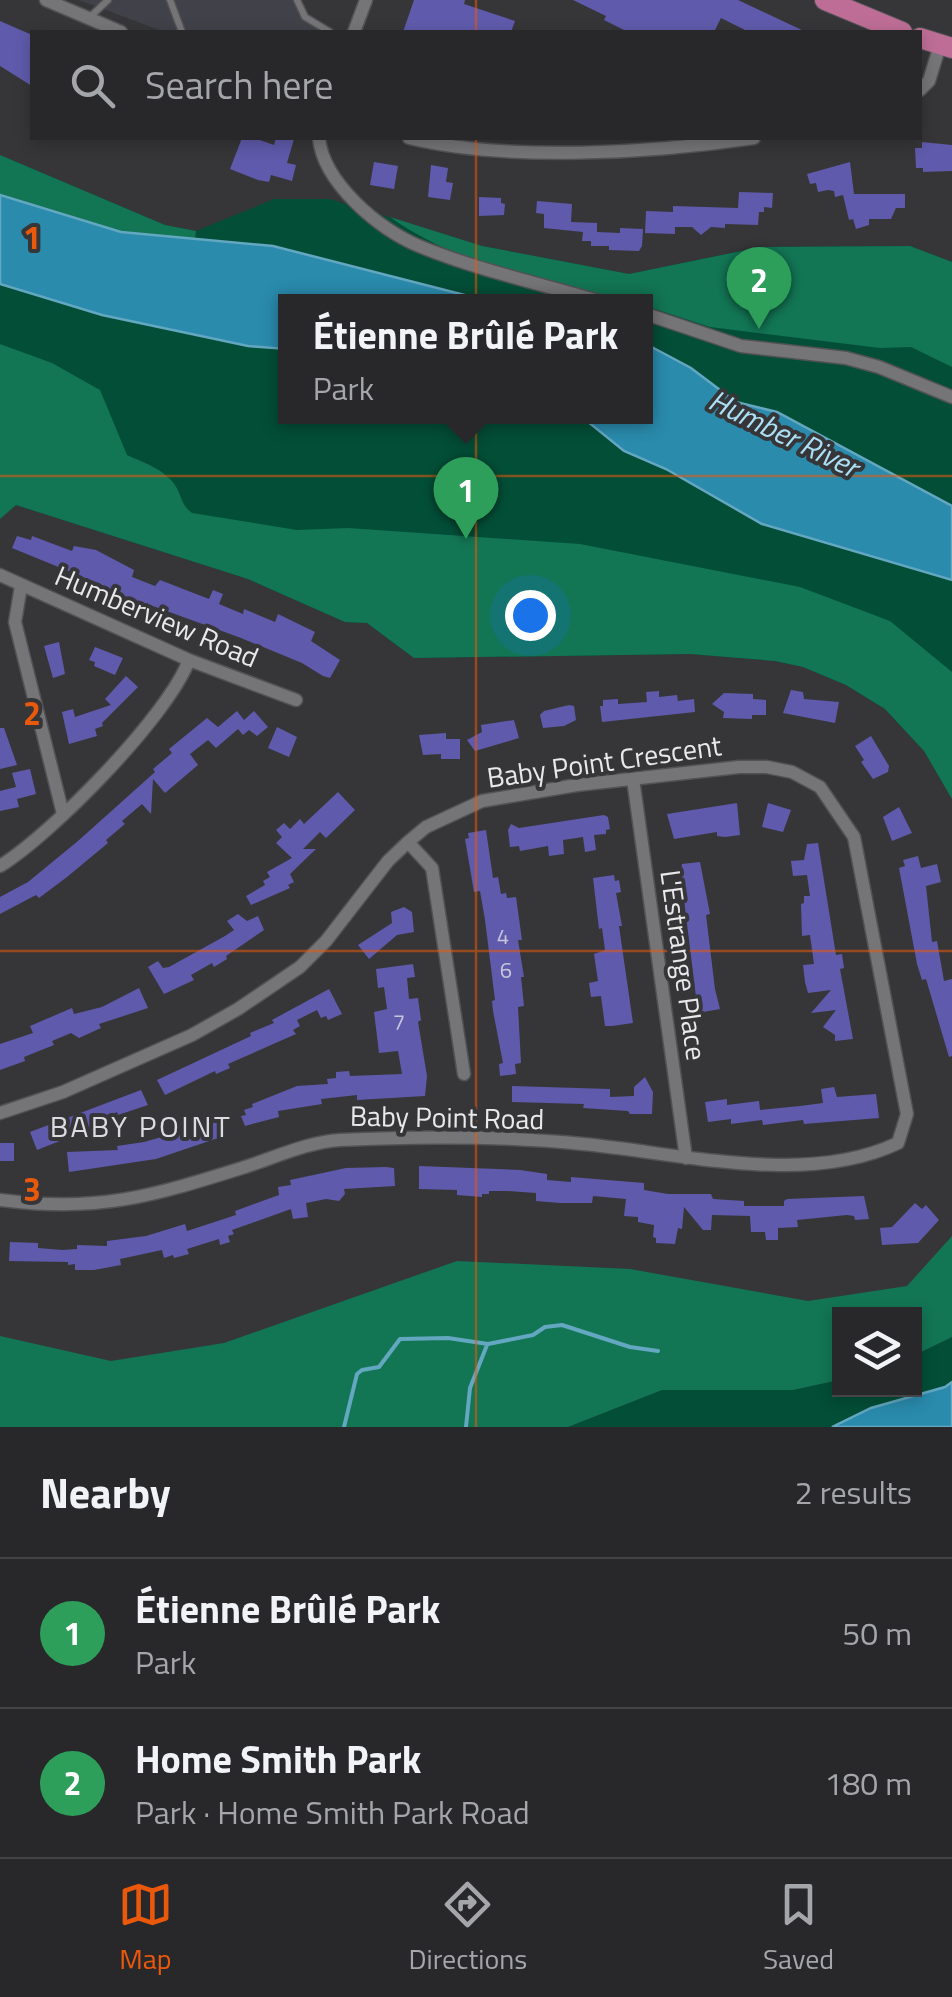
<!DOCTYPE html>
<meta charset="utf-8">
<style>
:root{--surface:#28282b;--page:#303033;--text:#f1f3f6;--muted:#a5a6a9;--line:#444447;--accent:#ea580c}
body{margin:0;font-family:"Titillium Web",sans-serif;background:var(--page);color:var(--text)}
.controls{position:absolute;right:30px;bottom:30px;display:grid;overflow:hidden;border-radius:0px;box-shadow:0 5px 15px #0003}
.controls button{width:90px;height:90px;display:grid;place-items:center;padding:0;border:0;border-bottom:2px solid var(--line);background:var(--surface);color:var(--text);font:50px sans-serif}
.you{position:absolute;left:530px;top:615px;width:35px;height:35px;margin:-25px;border:8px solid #fff;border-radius:50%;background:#1a73e8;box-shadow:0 0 0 15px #1a73e833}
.badge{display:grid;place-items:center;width:65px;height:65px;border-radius:50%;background:var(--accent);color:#fff;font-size:32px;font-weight:700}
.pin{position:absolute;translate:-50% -82px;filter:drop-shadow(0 2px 5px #0008)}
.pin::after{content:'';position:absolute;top:52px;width:35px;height:30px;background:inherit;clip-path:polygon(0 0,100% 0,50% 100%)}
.popup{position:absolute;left:278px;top:294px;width:375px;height:130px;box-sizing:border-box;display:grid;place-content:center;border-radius:0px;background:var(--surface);filter:drop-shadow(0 2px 8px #0005);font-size:32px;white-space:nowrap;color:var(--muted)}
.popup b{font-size:38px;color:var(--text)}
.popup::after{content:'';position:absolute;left:50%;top:100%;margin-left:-20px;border:20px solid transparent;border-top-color:var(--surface)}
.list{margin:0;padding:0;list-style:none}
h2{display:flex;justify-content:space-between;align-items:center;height:130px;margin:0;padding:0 40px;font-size:42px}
h2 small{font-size:32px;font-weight:400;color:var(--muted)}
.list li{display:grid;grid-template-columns:65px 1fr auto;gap:30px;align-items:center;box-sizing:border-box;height:150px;padding:0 40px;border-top:2px solid var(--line)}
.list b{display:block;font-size:38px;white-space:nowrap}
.list p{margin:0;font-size:32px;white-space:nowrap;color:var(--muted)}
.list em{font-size:32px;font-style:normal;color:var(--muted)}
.icon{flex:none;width:55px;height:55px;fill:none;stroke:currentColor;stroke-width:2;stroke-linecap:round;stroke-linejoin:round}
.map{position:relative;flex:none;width:952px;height:1427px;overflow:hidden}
.search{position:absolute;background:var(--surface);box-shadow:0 5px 15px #0003;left:30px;right:30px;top:30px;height:110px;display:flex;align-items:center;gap:25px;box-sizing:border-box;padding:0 35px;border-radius:0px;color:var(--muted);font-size:38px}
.sheet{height:430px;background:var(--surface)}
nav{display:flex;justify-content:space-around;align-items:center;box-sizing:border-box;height:140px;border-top:2px solid var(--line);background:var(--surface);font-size:28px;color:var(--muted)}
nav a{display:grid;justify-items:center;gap:5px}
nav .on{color:var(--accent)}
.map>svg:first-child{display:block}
</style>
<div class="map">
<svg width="952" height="1427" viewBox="0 0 952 1427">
<rect width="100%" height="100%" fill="#363639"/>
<path fill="#41414a" d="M79 0H298L313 23 337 32H165Z"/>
<path fill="#034e37" d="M0 155 165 225 196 231 274 199H330L482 246 629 274 761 247 910 246 952 262V506L777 412 736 402 691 368 646 344V302L488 301 273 247 134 235 0 195Z
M0 284 102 315 248 346 286 349V416L582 417 624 451 666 469 762 524 952 580V799L924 751 885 709 846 685 803 667 775 661 690 654 414 658 367 623 345 622 248 579 16 505 0 519Z
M952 1337V1382L945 1387 871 1408 832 1427H568L662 1390H793L839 1380 840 1390H914L915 1355Z"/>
<path fill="#127554" d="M0 155 165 225 196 231 195 239 121 232 0 195Z
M390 217 482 246 629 274 761 247 910 246 952 262V367L911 347 880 348 710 327 646 306V302L628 301C548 281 458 266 390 217Z
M0 344 52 363 100 390 127 455C144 463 164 469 175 485 182 496 181 505 192 513L297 530 348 528 580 544 800 587 890 621 952 672V799L924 751 885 709 846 685 803 667 775 661 690 654 414 658 367 623 345 622 248 579 16 505 0 519Z
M952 1236V1337L915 1355 914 1314H840L839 1380 793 1390H662L568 1427H0V1336L111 1361 224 1343 457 1261 630 1269 808 1301 907 1286Z"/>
<path fill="#2a8bad" stroke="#63a7c0" stroke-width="2.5" d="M0 195 121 232 273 246 488 301 286 302V349L248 346 102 315 0 284Z
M646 344 691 368 736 402 777 412 952 506V580L762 524 666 469 624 451 582 417 646 416Z
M952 1382V1427H832L871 1408 945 1387Z"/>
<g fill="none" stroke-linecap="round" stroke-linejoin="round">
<path stroke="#63a7c0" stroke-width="4" d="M344 1427 357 1374 362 1370 379 1367 400 1339 448 1338 488 1344 533 1335 545 1327 562 1325 630 1347 658 1351
M466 1427 470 1388 487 1345"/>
</g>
<path fill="#5f5aab" d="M414 0H465L464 4 515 21 511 32H403Z
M573 0H738L806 32H749L721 18 714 32H628L604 20 606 16Z
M0 21 32 35V86L0 66Z
M242 138H254L274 145 276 138 294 139 287 163 296 165 292 181 271 175 269 182 258 180 230 169Z
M922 142 952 145V171L923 172V168H916L915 148H922Z
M374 162 398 166 394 189 370 185Z
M850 162 854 194H905V208H896L891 219H869V225L856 229 853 219 849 220 843 195 835 197 834 191 828 190 818 192 816 183 810 184 807 174Z
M431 165 448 168 446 182 453 183 450 200 428 197Z
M739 192 773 193 772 208 764 207V212H759L758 225 725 224V228L711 227 701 235 692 227H675V234L645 233 646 211 673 212V206L738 208Z
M479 197 501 198V203L505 204 504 215 479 216Z
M537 201 572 204 571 222 597 223V232L620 233V228L643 229 642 246 639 251 609 250V246H591V241H582L583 232 544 228V214L536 213Z
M17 536 31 540 32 536 72 551 74 546 96 550 134 570 132 577 155 586 160 580 209 599 213 590 223 594 219 604 243 614 244 609 275 622 278 614 315 632 311 641 340 660 330 678 323 676 302 663 241 638 139 601 137 605 126 601 127 597 95 582 12 548Z
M59 642 65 674 53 678 44 646Z
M95 647 123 658 115 675 94 666 95 662 89 660Z
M126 676 138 687 102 723 103 726 95 729 97 736 69 744 62 712 73 709 75 717 111 705 105 699Z
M791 690 803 692 804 699 839 702 835 723 783 713Z
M659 691V697L677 695 678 701 694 699 695 712 602 722 600 706H603V700L618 699V704L647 702 646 692Z
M724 693 753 694V699L766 700V715H752V719L723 718 724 712 712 704Z
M569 705 574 706 576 720 564 726 543 728 540 715 544 711Z
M237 711 244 720 254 711 268 727 257 736 249 730 243 735 238 729 216 748 208 740 190 754 198 765 165 793 153 779 151 814 142 804 122 821 125 824 106 840 108 843 67 877 39 898 36 895 0 914V897L28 882 78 841 155 772 153 769 172 753 169 749 207 718 218 727Z
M514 720 519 738 475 751 467 740 482 732 481 725Z
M277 727 297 737 289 757 268 748Z
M0 728H4L17 765 0 769Z
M446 733V739H460V759H441V754L423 755 419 735Z
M871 736 889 766 888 772 873 779 861 762 864 760 855 746Z
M30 769 36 794 17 799 19 807 0 811V791L16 787 12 773Z
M338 792 355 810 326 838 320 832 303 849H316L290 874 294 882 288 885 290 888 251 905 246 896 265 885 263 881 270 877 267 872 292 858 276 843 282 837 276 830 284 823 290 829 300 819 304 824Z
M737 803 740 835 725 837 717 836V832L674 839 667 814Z
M768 803 791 810 783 832 762 827Z
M899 807 912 833 892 841 883 817Z
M604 815 608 817 610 829 606 830V834L594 835 596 850 585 852 583 837 563 840 564 854 549 856 548 846 520 851 519 846 510 847 508 830 511 824 519 828Z
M486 830 493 878 498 877 501 894 506 893 507 898 516 897 522 940H518L524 977H521L524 1006 518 1007 521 1063 515 1064 516 1074 500 1076 499 1064 503 1063 493 1011 492 1001 495 1000 485 920 480 891 474 892 465 839 469 838 468 833Z
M818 843 836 955 842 954 844 968 840 969 853 1039 835 1041V1035L823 1027 836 1010 811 1013 831 990 808 993 805 982 803 965 814 964 810 935 802 936 801 904 804 903V896H810L807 875 793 876 791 861 804 860 807 844Z
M918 856 921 868 937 864 941 882 926 886 932 942 937 941 944 981 952 979V1056L949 1057 926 979 922 980 917 964 899 868 905 866 903 860Z
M700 862 710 914 706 915 715 989 720 1009 698 1013 681 875 682 864Z
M614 875 615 881 619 880 621 892 616 893 622 926H619L633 1023 612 1026H605L601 996 591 997 589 983 598 981 594 954 605 950 602 928 599 929 593 878Z
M404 907 412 912 414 932 397 935 369 959 358 945 392 923 391 912Z
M238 914 247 921 258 916 264 930 226 956 227 959 214 967 212 963 191 975 194 980 164 994 148 967 158 961 163 968 169 967 225 936 234 930 227 921Z
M413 964 415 977 407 978 409 999 418 998 421 1020 418 1022 427 1076 425 1096 357 1100V1095L321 1099 322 1104 278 1111 279 1117 245 1126 241 1116 246 1115 244 1110 253 1107 252 1104 297 1086 328 1084 327 1079 336 1078V1072L349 1071 350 1076 402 1074 398 1051 379 1053 374 1012 387 1009 384 987 378 988 376 969Z
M139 988 148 1008 99 1024 101 1028 79 1038 71 1033 52 1041 54 1045 24 1057 25 1061 0 1070V1044L33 1033 30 1026 72 1008 74 1014 102 1007Z
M329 989 342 1014 328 1020 326 1016 321 1018 317 1010 297 1020 300 1026 293 1030 296 1034 228 1064 230 1068 216 1074 215 1071 165 1095 157 1080 251 1036 250 1033 274 1023 272 1020Z
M645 1077 653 1092 652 1114H630L628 1111 583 1108 584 1104 512 1102V1086L610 1089V1097L634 1096V1087Z
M834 1087 837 1097 876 1094 879 1118 804 1124 803 1120 763 1125 762 1120 731 1124V1119L708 1122 705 1102 727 1099V1105L759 1101 760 1110 800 1106 823 1103 821 1089Z
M141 1090 148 1105 118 1115 117 1112 99 1121 100 1125 37 1150 30 1132Z
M200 1117 201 1121 206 1119 207 1122 220 1118 224 1136 156 1159 69 1172 67 1152 118 1150 117 1146 144 1142 190 1129 188 1120Z
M0 1143H14V1161H0Z
M419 1166 520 1170 547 1174V1180L571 1182V1177L644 1183V1190L668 1194H711L713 1199 744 1201V1206H784V1201L787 1199 864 1196 869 1219 855 1220 854 1216 847 1215 797 1220 798 1227 778 1228V1240H766L765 1232H751L750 1216 712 1215 711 1230H703L684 1207 682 1229 678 1228 675 1244 656 1243V1238L653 1237 654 1225 638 1222V1217L624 1216 626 1199 593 1196 592 1203H560L536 1201V1193L508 1191H489V1194H482V1197L457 1195V1190L419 1189Z
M386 1167 394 1168 395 1186 344 1189 345 1194 339 1201 326 1199 306 1203 308 1217 293 1219 291 1209 232 1230 234 1234 228 1236 230 1242 220 1245 219 1239 187 1249 189 1254 174 1258 173 1255 164 1258 162 1250 120 1259 121 1265 94 1270H75V1264L68 1265V1262L9 1261 10 1242 38 1243V1248L62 1250 77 1249V1245L107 1246V1241L146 1236 185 1224 187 1231 236 1215 235 1211 279 1195 278 1187 291 1185 290 1180 346 1168Z
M915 1203 922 1209 926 1205 939 1220 918 1243 882 1245 880 1228 892 1227Z"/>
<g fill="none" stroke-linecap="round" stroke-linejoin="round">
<g stroke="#525255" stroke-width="9">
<path id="service" d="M170 0 182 32
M297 0 305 17 330 32
M91 16 108 0"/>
</g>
<g stroke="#525255" stroke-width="15">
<path id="minor" d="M46 0 121 32
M354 32 366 0
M920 90 929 81 940 45
M319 138C323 182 379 230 419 246 477 270 542 284 602 302
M409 138C509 162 652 153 754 138
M646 314 741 346 846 358 879 367 952 397
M0 575 189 660 296 700
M21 586 15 622 63 814
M633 779 686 1158
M408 842 432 868 464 1074
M0 866C52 834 168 716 189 660
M0 1113 63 1092 192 1035 238 1009 300 967 326 941 388 861 408 842 426 827 482 801 577 785 739 767H767L792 772 820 787 854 837 907 1114 898 1143C806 1187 680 1153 583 1144 503 1136 420 1136 340 1140 308 1142 276 1157 245 1167 152 1196 99 1213 0 1200"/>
</g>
<g stroke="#525255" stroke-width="22">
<path id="primary" d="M825 0 902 32
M920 38 952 48"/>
</g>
<use href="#service" stroke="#757578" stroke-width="6"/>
<use href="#minor" stroke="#757578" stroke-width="12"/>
<use href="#primary" stroke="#be6e96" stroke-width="20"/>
</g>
<path fill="none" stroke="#e8590c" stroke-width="2.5" stroke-opacity="0.55" d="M476 0V32M476 138V1427M0 476H952M0 951H952"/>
<g text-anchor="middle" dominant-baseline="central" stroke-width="8" stroke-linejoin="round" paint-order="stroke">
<g font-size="22" fill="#c6c5db">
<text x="503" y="936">4</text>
<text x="506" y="970">6</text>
<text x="399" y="1022">7</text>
</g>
<g font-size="28" fill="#e9e9eb" stroke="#363639">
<text transform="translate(157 616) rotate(23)">Humberview Road</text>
<text transform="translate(604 761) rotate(-8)">Baby Point Crescent</text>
<text transform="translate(684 965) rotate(82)">L'Estrange Place</text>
<text transform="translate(447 1117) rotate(1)">Baby Point Road</text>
</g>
<g font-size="30" font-style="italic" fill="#abdff5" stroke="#363639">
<text transform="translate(784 433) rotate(26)">Humber River</text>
</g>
<g font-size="30" letter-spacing="2.5" fill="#dcdce0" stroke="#363639">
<text x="141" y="1126">BABY POINT</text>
</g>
</g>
<g font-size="32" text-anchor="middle" font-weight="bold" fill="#e8590c" stroke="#363639" stroke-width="8" stroke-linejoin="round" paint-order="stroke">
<text x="32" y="249">1</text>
<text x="32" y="725">2</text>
<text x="32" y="1201">3</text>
</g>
</svg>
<div class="controls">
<button><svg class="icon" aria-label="layers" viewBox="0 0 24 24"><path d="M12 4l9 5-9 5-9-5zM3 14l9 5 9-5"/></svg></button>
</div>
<div class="you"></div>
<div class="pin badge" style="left:466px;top:539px;background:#2e9e5b">1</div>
<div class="popup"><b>Étienne Brûlé Park</b>Park</div>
<div class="pin badge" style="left:759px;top:329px;background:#2e9e5b">2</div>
<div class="search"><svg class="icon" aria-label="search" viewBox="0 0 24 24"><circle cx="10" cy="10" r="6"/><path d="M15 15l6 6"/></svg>Search here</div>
</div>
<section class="sheet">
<h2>Nearby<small>2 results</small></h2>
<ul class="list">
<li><span class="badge" style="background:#2e9e5b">1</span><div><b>Étienne Brûlé Park</b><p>Park</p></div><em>50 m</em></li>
<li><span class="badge" style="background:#2e9e5b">2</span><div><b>Home Smith Park</b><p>Park · Home Smith Park Road</p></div><em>180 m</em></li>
</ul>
</section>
<nav>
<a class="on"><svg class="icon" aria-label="map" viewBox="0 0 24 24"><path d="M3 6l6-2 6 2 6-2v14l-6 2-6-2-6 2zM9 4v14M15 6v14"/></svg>Map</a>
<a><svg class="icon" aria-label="directions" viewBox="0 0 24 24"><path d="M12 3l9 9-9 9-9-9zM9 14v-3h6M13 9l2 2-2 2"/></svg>Directions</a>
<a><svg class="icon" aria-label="saved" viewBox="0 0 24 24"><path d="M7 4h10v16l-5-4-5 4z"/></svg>Saved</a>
</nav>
